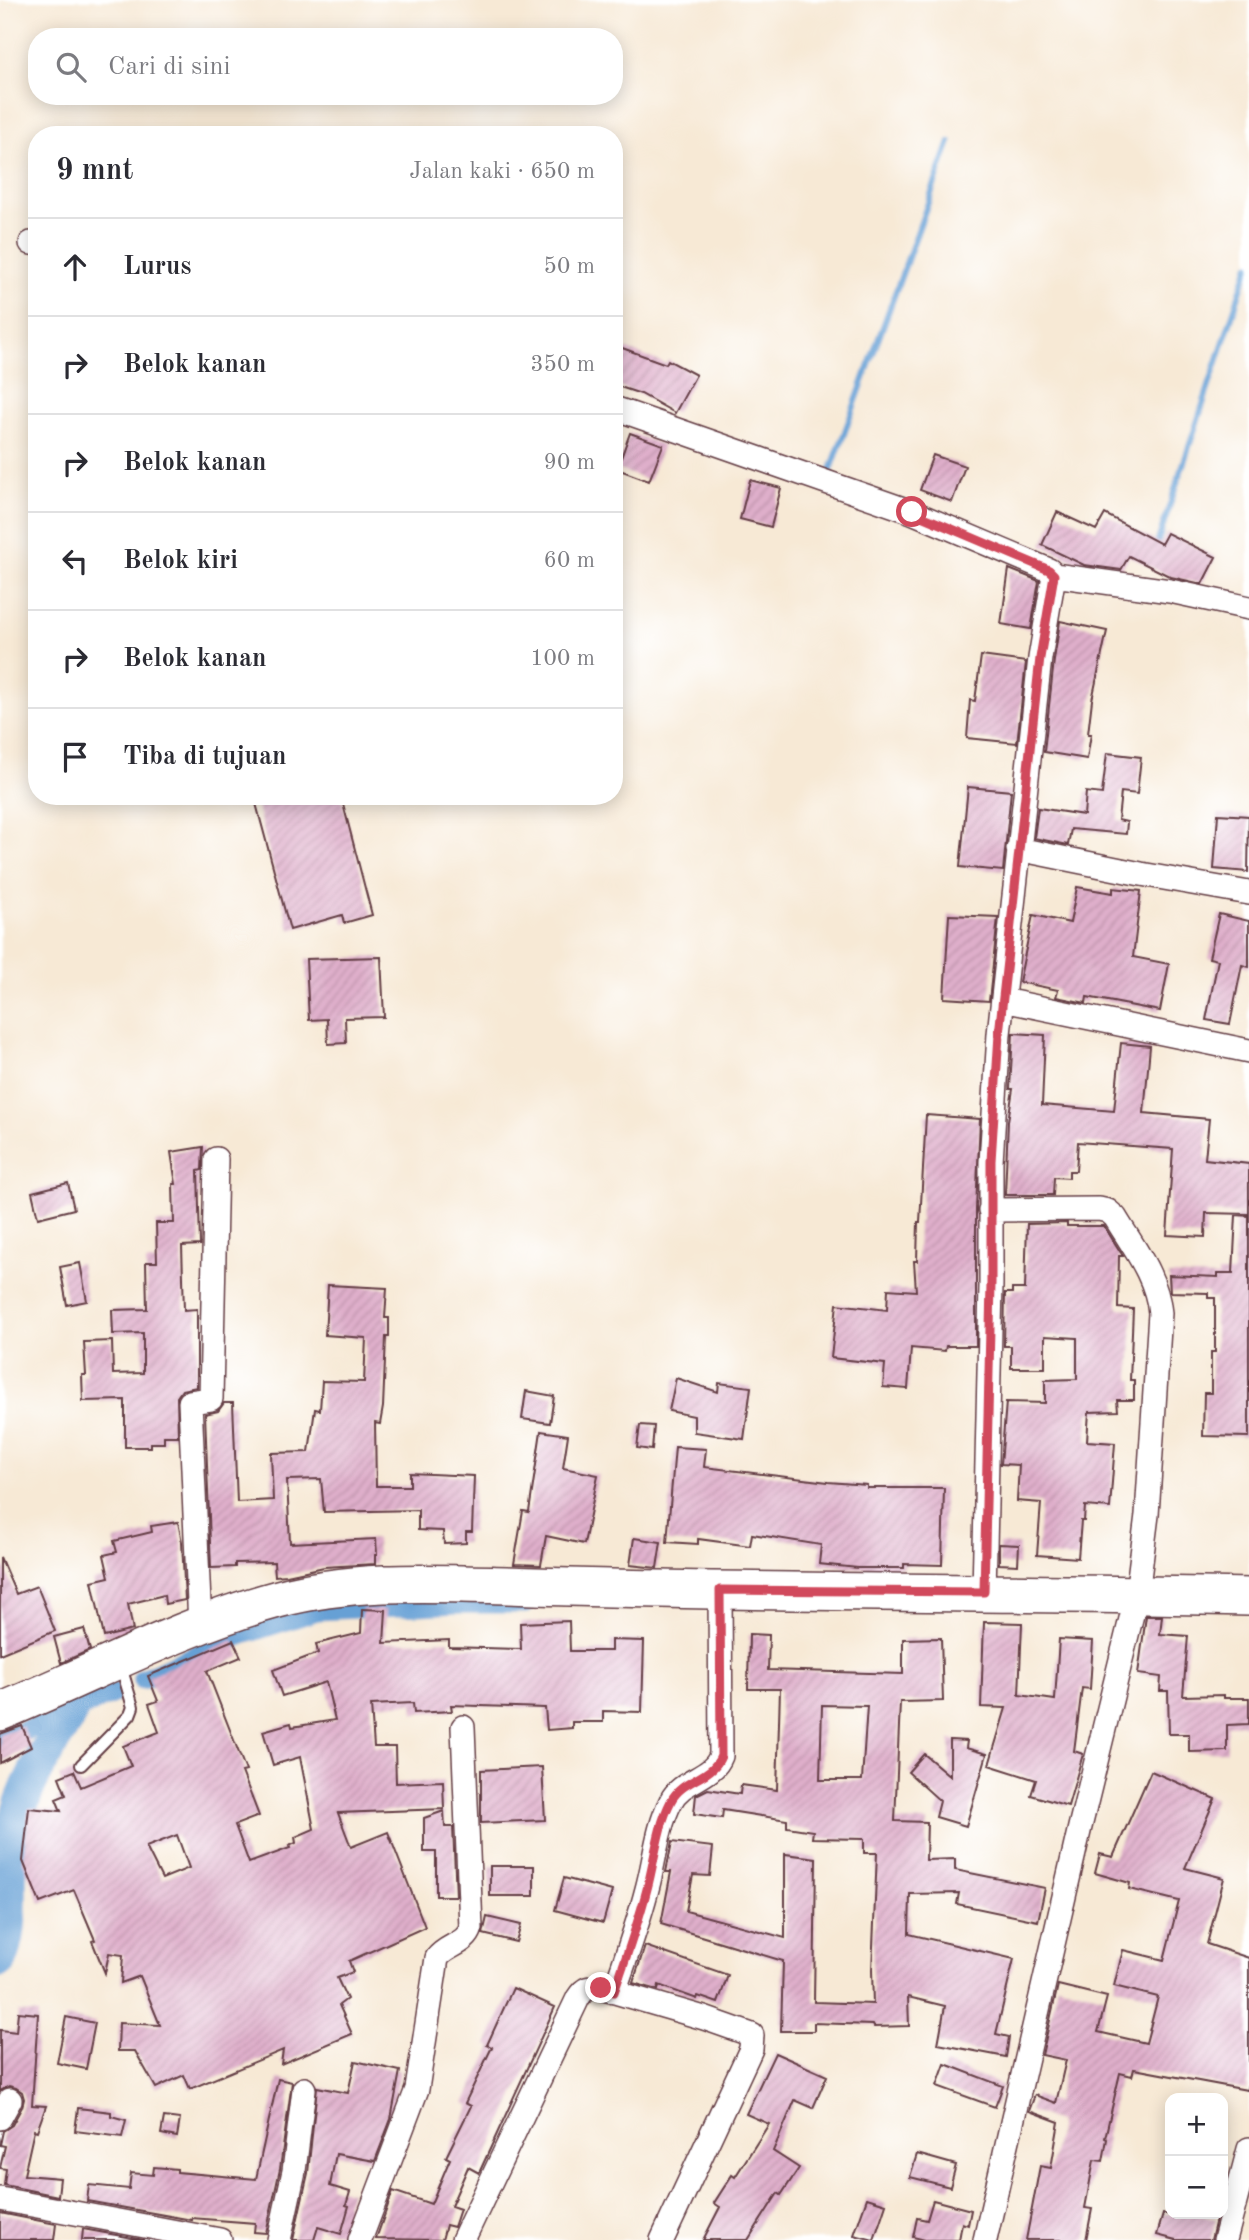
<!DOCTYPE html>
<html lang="id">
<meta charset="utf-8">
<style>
:root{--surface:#fff;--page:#f2f2f3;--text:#2b2b33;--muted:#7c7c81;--line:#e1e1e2}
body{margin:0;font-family:"Old Standard TT",serif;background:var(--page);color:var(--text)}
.controls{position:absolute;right:21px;bottom:21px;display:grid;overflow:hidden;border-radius:14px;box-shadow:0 4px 18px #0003}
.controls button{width:63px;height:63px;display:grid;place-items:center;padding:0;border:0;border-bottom:2px solid var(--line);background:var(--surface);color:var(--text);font:35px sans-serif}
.stop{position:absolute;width:21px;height:21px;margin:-16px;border:5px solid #d1495b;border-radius:50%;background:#fff}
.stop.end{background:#d1495b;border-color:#fff;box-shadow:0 2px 7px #0008}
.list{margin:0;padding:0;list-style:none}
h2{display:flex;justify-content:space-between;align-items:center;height:91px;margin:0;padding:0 28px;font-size:30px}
h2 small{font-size:23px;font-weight:400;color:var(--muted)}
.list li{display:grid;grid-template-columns:46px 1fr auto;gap:21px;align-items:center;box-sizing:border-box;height:98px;padding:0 28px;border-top:2px solid var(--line)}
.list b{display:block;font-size:26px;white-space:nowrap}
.list em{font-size:23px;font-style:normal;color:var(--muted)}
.icon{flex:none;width:38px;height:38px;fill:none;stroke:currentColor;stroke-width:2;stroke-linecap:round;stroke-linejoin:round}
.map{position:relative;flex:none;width:1249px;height:2240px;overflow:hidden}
.search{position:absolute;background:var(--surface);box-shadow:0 4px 18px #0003;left:28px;top:28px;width:595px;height:77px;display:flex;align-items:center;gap:18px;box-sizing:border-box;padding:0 24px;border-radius:28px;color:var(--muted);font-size:26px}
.panel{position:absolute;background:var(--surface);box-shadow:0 4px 18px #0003;left:28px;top:126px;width:595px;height:679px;border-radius:28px}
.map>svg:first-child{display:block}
</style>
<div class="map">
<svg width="1249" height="2240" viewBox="0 0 1249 2240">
<defs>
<pattern id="building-hatch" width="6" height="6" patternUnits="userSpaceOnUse" patternTransform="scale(1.75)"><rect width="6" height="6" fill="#dfafcb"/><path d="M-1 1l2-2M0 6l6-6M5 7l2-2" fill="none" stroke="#c196ae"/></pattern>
</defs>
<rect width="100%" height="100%" fill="#fff"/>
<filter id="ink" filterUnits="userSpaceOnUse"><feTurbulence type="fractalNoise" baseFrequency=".0143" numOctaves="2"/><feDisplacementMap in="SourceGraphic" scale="14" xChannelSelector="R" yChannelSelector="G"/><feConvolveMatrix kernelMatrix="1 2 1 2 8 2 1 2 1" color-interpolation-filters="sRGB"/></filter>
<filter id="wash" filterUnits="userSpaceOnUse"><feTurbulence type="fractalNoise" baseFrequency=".00686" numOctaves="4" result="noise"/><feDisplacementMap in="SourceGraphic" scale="28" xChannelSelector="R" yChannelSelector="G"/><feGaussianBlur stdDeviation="1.57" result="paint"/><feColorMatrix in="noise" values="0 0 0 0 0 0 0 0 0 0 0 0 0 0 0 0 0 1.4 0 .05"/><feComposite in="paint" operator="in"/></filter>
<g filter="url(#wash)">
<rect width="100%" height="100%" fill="#f7e9d5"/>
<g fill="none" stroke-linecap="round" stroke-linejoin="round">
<path stroke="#66a0d5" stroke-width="6" d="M828 478 950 142
M1155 550 1249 265"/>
<path stroke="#66a0d5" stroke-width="21" d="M143 1679 240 1635 317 1610 457 1603H526
M0 1740 71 1712 113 1693"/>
<path stroke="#66a0d5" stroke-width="35" d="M0 1960C14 1926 7 1895 10 1859 14 1800 40 1762 71 1712"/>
</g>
<g id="blocks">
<path fill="url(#building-hatch)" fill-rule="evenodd" d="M614 345 666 364 668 360 696 375 675 413 641 394 614 385Z
M630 433 663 445 649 481 617 469Z
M933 455 965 466 952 502 920 490Z
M750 480 781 488 771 527 740 519Z
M1057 512 1096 530 1105 514 1161 544 1167 533 1216 557 1202 584 1171 577 1129 556 1121 570 1084 565 1042 545Z
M1009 569 1039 581 1031 629 1001 624Z
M1060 621 1107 631 1092 700 1088 734H1091L1087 759 1044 752 1054 660Z
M981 656 1026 662 1017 743 967 738 970 700 975 701Z
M1107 753 1141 757 1137 794 1121 792 1118 820 1127 822 1126 834 1071 829 1068 845 1034 838 1038 808 1084 815 1086 792 1102 794Z
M968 787 1011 791 1003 871 960 867Z
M254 796H341L372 915 344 923 342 915 290 930Z
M1218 814 1249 816 1248 872 1214 869Z
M1077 887 1113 893V888L1141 891 1133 957 1169 964 1160 1011 1087 997 1086 1003 1056 997 1058 990 1019 982 1033 915 1070 923Z
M1219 914 1249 921V967L1242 965 1230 1024 1206 1020 1218 960 1209 958Z
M949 915 998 917 989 1001 944 998Z
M381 957 384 1017 345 1018 346 1043 328 1044 327 1019 309 1020 306 959Z
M1013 1033 1045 1035 1042 1105 1114 1111 1121 1043 1150 1046 1144 1113 1209 1119 1205 1159 1249 1164V1214L1206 1213 1205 1237 1167 1235 1173 1149 1132 1146 1078 1142 1076 1171H1069V1178L1054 1177 1053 1195H1005L1008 1121 1013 1089H1010Z
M926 1115 980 1119 976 1209V1346H946L945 1351 911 1348 908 1389 883 1387 885 1364 831 1358 837 1304 887 1310 888 1289 916 1291 914 1261H917L918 1222H920Z
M203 1147 202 1170 198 1171 200 1245 182 1246 184 1310 197 1309V1387L182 1390 177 1397 178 1436H164V1443H151V1447H125V1400L83 1401 82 1375H86L84 1342 112 1341 113 1374 143 1373V1333L113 1334 112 1310 147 1309 146 1262H157L156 1223H174L173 1184H176L171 1152Z
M68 1183 74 1209 38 1218 32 1192Z
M1236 1215 1249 1216V1437L1203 1436 1204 1393H1211V1352H1215V1298H1208V1293L1170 1292 1169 1275 1218 1277V1273H1233Z
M1067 1223V1226H1104L1123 1256H1119L1118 1308 1133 1309 1130 1380H1134V1400H1117L1118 1411 1089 1412 1087 1441 1115 1443 1110 1508 1085 1506 1084 1521H1081L1078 1558 1037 1555 1041 1503 1017 1501 1019 1465 1001 1464 1006 1402 1045 1403V1380L1077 1379V1338L1045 1336V1368H1011V1346H1004L1005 1293H1012V1289H1025L1027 1224Z
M80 1263 87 1301 67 1305 60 1267Z
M328 1285 387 1288 385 1318H389V1337H386L383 1407 380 1424 375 1423 376 1486H410V1473L474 1476 472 1532H466V1543L444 1544 443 1531 418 1530V1510L324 1512 321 1479 287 1480 290 1543 376 1539 377 1555H375V1564L324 1567 287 1575 275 1576 274 1562 235 1563V1567L211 1568 205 1414 218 1411 224 1403H233L237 1502 273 1500 271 1453 309 1452 315 1409 320 1410 322 1381 364 1382 366 1338 325 1335Z
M676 1378 718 1392 719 1383 751 1387 744 1439 694 1432V1416L669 1411Z
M526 1391 554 1396 550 1423 522 1419Z
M640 1425 654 1426 652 1450 637 1448Z
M541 1431 568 1435 563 1468 598 1475 584 1544 546 1536 541 1565 514 1564 523 1511 529 1512Z
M675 1447 706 1449 704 1467 828 1482 867 1485V1488H944L942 1565 904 1564V1568H858L819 1564 821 1545 752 1534 750 1546 698 1539V1544L667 1542Z
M178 1522 182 1542 185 1600 165 1604 164 1595 128 1604 133 1630 104 1637 92 1581 109 1577 104 1555 117 1552 114 1541 152 1532 151 1526Z
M634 1538 661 1542 657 1568 630 1565Z
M999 1544 1019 1545 1018 1565 999 1564Z
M0 1557 16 1594 37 1586 55 1631 0 1654Z
M362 1609 386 1610 384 1643 449 1640V1647L521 1649 520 1623 569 1621 570 1651H611V1640L644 1641 642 1712 603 1711V1722H572V1728L547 1730 545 1708 451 1705 452 1711 414 1713 413 1703 371 1705 374 1747H395L396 1783 443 1781 444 1809 338 1813 351 1847 388 1832 425 1927 349 1961 353 1972 337 1978 347 1999 339 2005 352 2034 281 2064 283 2050 190 2089 184 2075 156 2088 135 2051H118L119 2023 160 2025 140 1976 121 1983 123 1955 109 1953 105 1973 92 1941 95 1940 74 1890 40 1903 23 1861 29 1808 61 1811 56 1799 66 1795 59 1777 74 1771 81 1787 131 1766 123 1746 159 1732 149 1704 158 1701 148 1676 233 1640 241 1657 207 1671 246 1771 242 1772 259 1816 235 1825 249 1863 290 1848 289 1846 296 1843 295 1837 314 1829 300 1757 273 1765 263 1731 291 1723 292 1727 335 1720 326 1682 282 1696 273 1670 318 1653 316 1644 361 1633ZM177 1835 189 1868 162 1879 146 1847Z
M1146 1616H1162L1160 1634 1188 1636 1183 1696 1224 1695V1698H1249V1724L1227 1725V1751L1189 1752V1734H1169L1168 1691H1160L1161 1677 1138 1674Z
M984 1622 1022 1623 1019 1695 1055 1700 1059 1639 1093 1641 1090 1689 1082 1688 1074 1751 1083 1754 1068 1806 1031 1795 1036 1780 989 1765 1006 1708 981 1707Z
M84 1629 90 1650 61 1663 54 1637Z
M749 1634 769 1635 768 1670 903 1674V1639L941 1638 943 1701 900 1702 895 1821 927 1822 926 1860 955 1859V1870L1045 1888 1038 1921 957 1904 959 1893 910 1894 909 1934 1014 1959 996 2034 1009 2037 1006 2057 938 2044 945 2006 908 1997 909 2026 874 2027 873 2025 814 2023V2031H781L783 1961 661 1924 671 1872H666L672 1842 713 1847 710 1876 693 1875 686 1911 785 1938V1854L816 1858 814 2002 873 2004 872 1970 877 1853H864V1839L812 1838 813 1831 787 1827V1820L723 1810 722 1818 694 1814 696 1795 708 1789 740 1794 741 1785 777 1790 780 1689H748ZM822 1705 867 1706 862 1780H820Z
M22 1726 31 1747 0 1763V1734Z
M950 1740 967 1741 966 1748 987 1754 966 1826 936 1817 940 1801 908 1772 924 1754 950 1776Z
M542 1767 545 1820 481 1823V1770Z
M1151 1771 1215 1799 1185 1868 1224 1878 1207 1944 1249 1958V2078L1247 2090 1134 2069 1132 2076 1120 2073 1105 2138 1107 2139 1103 2161 1094 2160 1085 2208 1092 2209 1086 2240H1026L1040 2166 1051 2168 1059 2122 1029 2111 1035 2095 1056 2103 1066 2060 1042 2055 1058 1985 1107 1997 1098 2032 1146 2043 1158 1997 1114 1986 1123 1950 1164 1960 1179 1901 1129 1889 1130 1883 1095 1873 1100 1854 1113 1857Z
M444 1811 445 1827H453L456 1896H436V1852H424V1818Z
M490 1866H534V1896H490Z
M564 1878 612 1891 603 1923 555 1910Z
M487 1917 521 1925 516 1942 483 1934Z
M645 1946 728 1975 718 2003 698 1996 697 1999 659 1985 658 1990 633 1983Z
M513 1988 555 2007 479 2173 468 2167 451 2206 460 2209 454 2227 446 2225 442 2240 376 2239 393 2191 431 2204 450 2159 446 2157 471 2106 465 2103 492 2047 487 2045Z
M18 2012 38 2014 32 2105 46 2106 37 2131 34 2130 24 2175 60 2178 58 2196 4 2185 6 2169 0 2168 5 2146 0 2145 3 2131 12 2125 22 2107 24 2099 22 2092 16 2088 9 2086 0 2091V2030L16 2032Z
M66 2017 95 2023 86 2069 57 2063Z
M775 2053 827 2076 813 2108 795 2100 773 2151 799 2168 781 2195 778 2193 748 2240H703L720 2207 714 2203 732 2175 735 2177 769 2124 746 2114Z
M355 2061 400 2071 391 2119 375 2161 336 2154 330 2186 350 2192 346 2205 349 2206 341 2234 318 2227 314 2240H293L308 2173 317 2087 348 2093Z
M945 2064 1003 2086 995 2107 937 2086Z
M278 2079 292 2082 280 2169 266 2233 254 2232 255 2223 192 2218V2220L87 2201 89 2185 129 2189 131 2173 153 2175 154 2167 177 2169V2172L256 2179Z
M78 2108 111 2112V2116L126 2120 122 2137 75 2131Z
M164 2117 180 2119 177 2137 161 2134Z
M917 2154 956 2165 950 2187 910 2177Z
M867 2198 886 2204 874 2240 854 2235Z
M933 2200 971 2210 968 2225 962 2223 959 2240H925L913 2237 917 2218 927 2220Z
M0 2213 56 2224 54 2240H0Z
M1163 2214H1195L1216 2219 1211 2240H1176L1157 2235Z
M83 2229 144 2240H82Z"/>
</g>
</g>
<g filter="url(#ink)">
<use href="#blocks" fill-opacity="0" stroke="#643d44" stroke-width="2"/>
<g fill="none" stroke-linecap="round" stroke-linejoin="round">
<g stroke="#643d44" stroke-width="14">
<path id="lane" d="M81 1765 130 1715 133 1707 120 1663"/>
</g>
<g stroke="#643d44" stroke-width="26">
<path id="street" d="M31 243 37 244
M614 408 912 512 1049 570 1054 575 1040 658 999 1034 991 1162V1285L984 1592
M1054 575 1170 591 1249 608
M1018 849 1141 874 1249 893
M1003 1000 1249 1051
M200 1626 190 1402 211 1399 216 1159
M614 1992C626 1958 638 1924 647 1889 655 1860 657 1828 671 1801 682 1779 712 1779 721 1756L720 1590
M0 2118 10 2100
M0 2199 220 2240
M279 2240 294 2171 304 2089
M360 2240 417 2089 437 1958C446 1945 466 1945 471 1928L463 1727
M463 2240 578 1998C585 1987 589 1987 601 1988L704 2018 752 2035 751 2049 662 2240
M985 2240 1080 1827 1137 1594 1147 1515 1160 1313C1157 1277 1133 1247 1115 1217L1108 1211 1099 1209 990 1210
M1225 2240 1249 2149"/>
</g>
<g stroke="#643d44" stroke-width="40">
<path id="primary" d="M0 1712C90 1675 185 1624 278 1599 352 1579 432 1583 507 1585 558 1587 610 1588 661 1589 857 1593 1053 1592 1249 1597"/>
</g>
<use href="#lane" stroke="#fff" stroke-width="10"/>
<use href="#street" stroke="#fff" stroke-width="23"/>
<use href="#primary" stroke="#fff" stroke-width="37"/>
</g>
</g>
<g fill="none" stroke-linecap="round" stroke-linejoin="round" filter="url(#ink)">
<path stroke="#d1495b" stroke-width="9" d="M601 1988 614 1992C626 1958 638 1924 647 1889 655 1860 657 1828 671 1801 682 1779 712 1779 721 1756L720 1590 984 1592 991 1284V1161L999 1034 1040 658 1054 575 1049 570 912 512"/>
</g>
</svg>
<div class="controls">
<button>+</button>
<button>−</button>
</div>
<div class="stop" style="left:912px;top:512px"></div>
<div class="stop end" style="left:601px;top:1988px"></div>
<div class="search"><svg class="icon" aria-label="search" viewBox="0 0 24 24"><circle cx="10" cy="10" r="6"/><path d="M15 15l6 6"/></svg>Cari di sini</div>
<section class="panel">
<h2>9 mnt<small>Jalan kaki · 650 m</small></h2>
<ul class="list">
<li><svg class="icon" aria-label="ahead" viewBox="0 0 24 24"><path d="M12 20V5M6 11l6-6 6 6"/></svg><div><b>Lurus</b></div><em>50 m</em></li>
<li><svg class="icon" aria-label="right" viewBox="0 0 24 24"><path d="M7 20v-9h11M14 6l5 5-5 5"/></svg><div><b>Belok kanan</b></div><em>350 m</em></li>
<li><svg class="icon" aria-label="right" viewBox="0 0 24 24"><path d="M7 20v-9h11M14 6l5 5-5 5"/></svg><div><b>Belok kanan</b></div><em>90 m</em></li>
<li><svg class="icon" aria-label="left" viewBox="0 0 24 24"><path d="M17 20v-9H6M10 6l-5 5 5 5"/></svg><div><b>Belok kiri</b></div><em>60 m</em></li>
<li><svg class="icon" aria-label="right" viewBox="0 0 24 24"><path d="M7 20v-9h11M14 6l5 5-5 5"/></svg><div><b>Belok kanan</b></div><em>100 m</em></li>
<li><svg class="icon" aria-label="arrive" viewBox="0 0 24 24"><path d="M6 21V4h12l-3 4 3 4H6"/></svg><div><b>Tiba di tujuan</b></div></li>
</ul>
</section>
</div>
